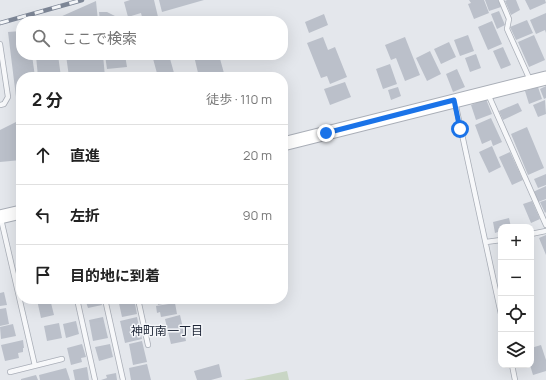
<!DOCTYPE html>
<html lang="ja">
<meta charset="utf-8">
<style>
:root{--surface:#fff;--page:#f2f2f2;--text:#222;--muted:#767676;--line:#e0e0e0}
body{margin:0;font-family:Manrope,"Noto Sans JP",sans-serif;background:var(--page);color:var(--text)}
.controls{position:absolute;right:12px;bottom:12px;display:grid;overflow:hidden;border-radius:8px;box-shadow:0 4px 16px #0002}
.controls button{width:36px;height:36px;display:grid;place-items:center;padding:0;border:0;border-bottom:1px solid var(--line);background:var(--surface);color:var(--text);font:20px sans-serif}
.stop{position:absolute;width:12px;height:12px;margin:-9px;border:3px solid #1a73e8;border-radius:50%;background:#fff}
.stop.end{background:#1a73e8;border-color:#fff;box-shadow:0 1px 4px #0008}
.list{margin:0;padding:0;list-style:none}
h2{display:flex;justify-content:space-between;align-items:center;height:52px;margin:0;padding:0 16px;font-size:17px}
h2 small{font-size:13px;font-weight:400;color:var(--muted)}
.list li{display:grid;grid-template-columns:26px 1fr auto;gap:12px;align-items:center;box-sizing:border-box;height:60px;padding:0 16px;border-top:1px solid var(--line)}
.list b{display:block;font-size:15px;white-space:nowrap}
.list em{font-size:13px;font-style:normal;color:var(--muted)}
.icon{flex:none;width:22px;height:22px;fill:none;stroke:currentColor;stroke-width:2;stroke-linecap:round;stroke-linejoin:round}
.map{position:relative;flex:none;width:546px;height:380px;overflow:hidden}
.search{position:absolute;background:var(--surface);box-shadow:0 4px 16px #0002;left:16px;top:16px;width:272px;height:44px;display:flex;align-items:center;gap:10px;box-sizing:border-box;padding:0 14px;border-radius:16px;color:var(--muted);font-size:15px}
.panel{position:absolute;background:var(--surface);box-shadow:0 4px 16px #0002;left:16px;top:72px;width:272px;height:232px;border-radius:16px}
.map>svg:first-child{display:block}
</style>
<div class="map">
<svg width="546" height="380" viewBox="0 0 546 380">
<rect width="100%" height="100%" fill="#e4e7ec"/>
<path fill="#c9d6c5" d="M287 371 289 380H244Z"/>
<path fill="#bbc0ca" d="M130 0H154L159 21H143L141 13 128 17 124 2Z
M159 0H204L162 12Z
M469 0H484L489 13 474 19 468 4 471 3Z
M485 0H498L501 7 489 11Z
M507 0H516L520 10 511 15 505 1Z
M525 0H545L546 3 530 10Z
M96 1 98 21H51Z
M499 11 505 25 497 29 491 14Z
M99 12H107L121 19V21H100Z
M546 13V33L545 30 536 34 530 20Z
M324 14 328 25 309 33 305 22Z
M527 20 533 33 516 40 510 27Z
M492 21 502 44 488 50 478 27Z
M21 31V55H32L35 77H21V112L18 113 8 32Z
M468 35 474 51 460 56 454 40Z
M534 35 545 60 529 67 518 42Z
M323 37 328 50 335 47 347 77 330 84 327 76 321 78 307 43Z
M405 37 420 75 405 81 396 58 391 60 385 45Z
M449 42 456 57 441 64 434 49Z
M503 47 511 65 501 69 493 51Z
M430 51 441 74 427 81 416 58Z
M476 54 481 68 470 72 465 58Z
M47 55H58L61 77H38L36 56Z
M66 55H103L105 77H69Z
M105 55H125L127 67 107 69Z
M152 55H169L174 73 178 72 179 77H158Z
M199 55H219L225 77H199L194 56Z
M390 64 397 84 383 89 376 69Z
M457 69 465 87 453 92 446 74Z
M345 82 351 97 330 105 324 89Z
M546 86V98L544 99 540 89Z
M398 87 401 96 391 100 388 90Z
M538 87 542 99 529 104 525 91Z
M486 99 492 114 476 120 471 105Z
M545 100 546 114 538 117 533 105Z
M518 103 522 111 503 120 499 111Z
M19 115H21V160L0 162V130L20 120Z
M491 118 502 142 493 146 491 140 482 144 475 125Z
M527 127 544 168 528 175 511 134Z
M492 146 501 167 489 173 479 152Z
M510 152 523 180 512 185 499 157Z
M546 174V185L538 188 534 179Z
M546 186V199L538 202 533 192Z
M546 200V212L545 213 540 202Z
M532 201 540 219 531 223 523 204Z
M509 218 511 227H501V231L495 233 493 222Z
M546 235V255L539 238Z
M4 292 7 305 0 306V293Z
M41 299H50L54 315 41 318 37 300Z
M56 299H74V300L57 303Z
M85 299H100L102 305 88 308Z
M118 299H134L137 314 122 317Z
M157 299H177V301L158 305Z
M175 303 177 314 161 317 160 312 157 313 156 306Z
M6 308 9 324 0 326V309Z
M180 315 186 341 171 344 165 319Z
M103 317 108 338 93 341 89 320Z
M137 317 142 339 125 343 120 321Z
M76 321 79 334 66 338 63 324Z
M59 323 62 338 47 341 44 326Z
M13 324 16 336 1 339 0 327Z
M23 340 24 348H23V352L18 353 19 358 5 361 1 345Z
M142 341 147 362 133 365 129 344Z
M82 344 86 357 81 358 82 362 71 365 67 348Z
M110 344 113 357 99 361 95 347Z
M541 345 546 360V371L533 375 530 365H531V348Z
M147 364 151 380H131L129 368Z
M219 364 222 377 211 380H197L194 371Z
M87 367 89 380H75L73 370Z
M66 368 70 380H40L39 375Z
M116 373 117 380H101L107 378 106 375Z
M36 375 38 380H21V379Z"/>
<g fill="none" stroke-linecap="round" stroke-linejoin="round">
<g stroke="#a9aeb7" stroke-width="6">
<path id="service" d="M501 0 509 19 507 29 530 80
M0 44 8 97 4 104 0 105
M488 94 546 225
M455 102 501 314
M1 219 35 366
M531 234 546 231
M486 242 501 240
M77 299 95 380
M105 299 123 380
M138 299 148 345
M512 365 515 380
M10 372 62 359"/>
</g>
<g stroke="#a9aeb7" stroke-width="15">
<path id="secondary" d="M283 144 546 78
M0 217 21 212"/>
</g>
<use href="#service" stroke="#f7f8fa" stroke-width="4.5"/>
<use href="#secondary" stroke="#fff" stroke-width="13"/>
<g stroke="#7d8696" stroke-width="4.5">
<path id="rail" d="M0 23 82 0"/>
</g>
<use href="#rail" stroke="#f4f6f9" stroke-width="3" stroke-dasharray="9" stroke-linecap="butt"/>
</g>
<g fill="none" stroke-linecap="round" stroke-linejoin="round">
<path stroke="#1a73e8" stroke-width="5" d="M326 133 454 100 460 129"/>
</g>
<g text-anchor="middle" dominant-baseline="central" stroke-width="3" stroke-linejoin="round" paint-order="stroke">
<g font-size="12" fill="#1d2536" stroke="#f4f6f9">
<text x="167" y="330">神町南一丁目</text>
</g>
</g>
</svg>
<div class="controls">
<button>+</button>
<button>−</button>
<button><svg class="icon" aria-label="locate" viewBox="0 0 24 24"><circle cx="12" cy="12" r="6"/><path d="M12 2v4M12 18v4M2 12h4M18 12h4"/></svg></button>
<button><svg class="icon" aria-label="layers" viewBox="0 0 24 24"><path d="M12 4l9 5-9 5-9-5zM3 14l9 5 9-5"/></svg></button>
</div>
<div class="stop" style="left:460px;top:129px"></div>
<div class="stop end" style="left:326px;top:133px"></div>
<div class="search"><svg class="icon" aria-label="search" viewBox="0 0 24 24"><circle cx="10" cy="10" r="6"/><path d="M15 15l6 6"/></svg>ここで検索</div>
<section class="panel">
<h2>2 分<small>徒歩 · 110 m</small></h2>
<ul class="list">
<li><svg class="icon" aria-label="ahead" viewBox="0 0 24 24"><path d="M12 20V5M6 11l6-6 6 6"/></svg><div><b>直進</b></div><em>20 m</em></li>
<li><svg class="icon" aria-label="left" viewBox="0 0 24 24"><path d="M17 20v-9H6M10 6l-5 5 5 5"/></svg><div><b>左折</b></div><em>90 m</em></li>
<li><svg class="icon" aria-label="arrive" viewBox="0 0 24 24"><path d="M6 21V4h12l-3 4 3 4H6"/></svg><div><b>目的地に到着</b></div></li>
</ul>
</section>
</div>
